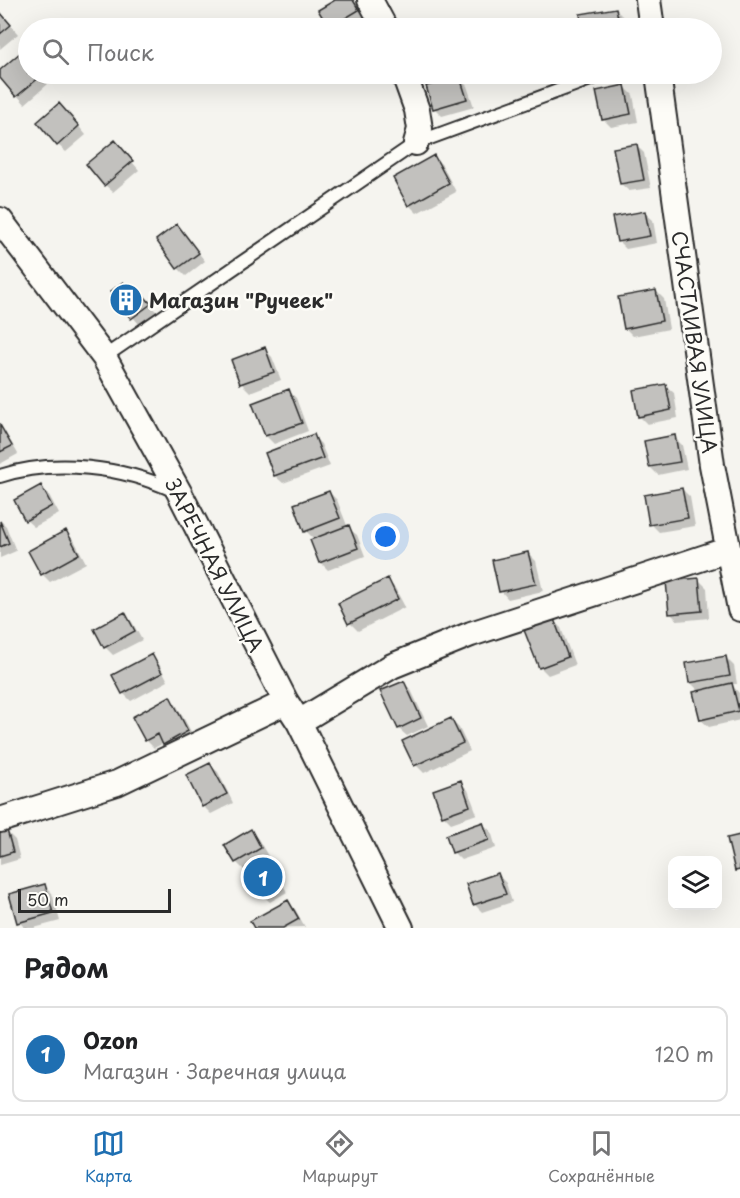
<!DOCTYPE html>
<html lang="ru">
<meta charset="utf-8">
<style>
:root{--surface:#fff;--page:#f6f6f6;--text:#202124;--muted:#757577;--line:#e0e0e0;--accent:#1f6fb2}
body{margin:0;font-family:"Playpen Sans",sans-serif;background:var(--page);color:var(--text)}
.controls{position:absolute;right:18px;bottom:18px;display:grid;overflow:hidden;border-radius:12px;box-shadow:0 6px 24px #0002}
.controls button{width:54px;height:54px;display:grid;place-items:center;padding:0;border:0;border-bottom:2px solid var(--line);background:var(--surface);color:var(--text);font:30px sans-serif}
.scale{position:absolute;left:18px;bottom:15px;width:153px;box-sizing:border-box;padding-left:6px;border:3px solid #2b2b2b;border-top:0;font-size:16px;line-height:21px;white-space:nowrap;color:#2b2b2b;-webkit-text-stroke:4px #fdfcf7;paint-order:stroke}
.you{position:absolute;left:386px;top:537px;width:21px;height:21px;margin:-15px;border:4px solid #fff;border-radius:50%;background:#1a73e8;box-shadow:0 0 0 9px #1a73e833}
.badge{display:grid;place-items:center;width:39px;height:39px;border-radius:50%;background:var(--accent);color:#fff;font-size:20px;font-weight:700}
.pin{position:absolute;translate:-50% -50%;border:3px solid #fff;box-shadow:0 2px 6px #0006}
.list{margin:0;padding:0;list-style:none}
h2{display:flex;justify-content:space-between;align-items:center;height:78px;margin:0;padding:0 24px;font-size:26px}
h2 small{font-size:20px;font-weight:400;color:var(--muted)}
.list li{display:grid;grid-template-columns:39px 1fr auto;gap:18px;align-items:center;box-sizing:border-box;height:96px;margin:0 12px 12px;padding:0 12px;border:2px solid var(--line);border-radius:12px}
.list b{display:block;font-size:22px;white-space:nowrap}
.list p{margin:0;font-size:20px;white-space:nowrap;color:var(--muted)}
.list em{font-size:20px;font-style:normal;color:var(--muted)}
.icon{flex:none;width:33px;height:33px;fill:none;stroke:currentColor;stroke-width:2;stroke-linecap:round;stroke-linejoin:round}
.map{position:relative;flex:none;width:740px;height:928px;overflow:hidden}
.search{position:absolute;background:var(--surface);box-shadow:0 6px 24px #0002;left:18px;right:18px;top:18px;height:66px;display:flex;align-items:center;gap:15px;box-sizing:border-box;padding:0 21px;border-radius:33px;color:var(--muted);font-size:22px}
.sheet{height:186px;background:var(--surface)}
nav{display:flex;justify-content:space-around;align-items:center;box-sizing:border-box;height:84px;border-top:2px solid var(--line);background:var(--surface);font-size:16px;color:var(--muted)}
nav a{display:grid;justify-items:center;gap:3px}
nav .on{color:var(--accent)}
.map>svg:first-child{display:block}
</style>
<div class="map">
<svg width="740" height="928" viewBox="0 0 740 928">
<rect width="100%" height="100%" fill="#f5f4ef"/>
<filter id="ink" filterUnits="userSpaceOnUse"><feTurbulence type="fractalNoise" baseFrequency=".0167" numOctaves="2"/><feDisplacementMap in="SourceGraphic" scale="12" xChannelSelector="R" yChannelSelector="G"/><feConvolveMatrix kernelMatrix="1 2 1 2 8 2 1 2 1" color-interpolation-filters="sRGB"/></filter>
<g filter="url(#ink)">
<path fill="#0003" d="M338 0H354L365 18 348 28H331L330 27Z
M616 10 624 18 625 28H584L582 16Z
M0 13 18 34 0 49Z
M21 55 28 62V74H38L48 84 25 104 0 76V72Z
M459 78 467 86 474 107 442 116 434 108Z
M625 87 633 95 638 122 611 127 603 119Z
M67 112 86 135 66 152 58 145Z
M636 145 644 153 651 188 629 191 621 184Z
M122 150 139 170 113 192 105 185Z
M434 157 442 165 456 192 417 213 409 205Z
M645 213 653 220 657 243 626 249 618 241Z
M177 226 205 261 186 276 178 268Z
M123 284 140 303 145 299 161 317 144 330 112 292Z
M656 291 664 299 669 329 633 336 625 328Z
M264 349 272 357 281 380 250 392 242 384 233 361Z
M666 386 674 393 678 418 647 424 639 416Z
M289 391 296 398 308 431 274 444 266 436 254 404Z
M0 423 18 454 0 464Z
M313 436 321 444 330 466 283 483 275 476Z
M674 437 682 445 687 469 658 475 650 467Z
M41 487 49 495 59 514 34 527 26 520Z
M682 489 690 497 695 526 659 532 651 524Z
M329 492 337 500 348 528 357 535 365 556 328 570 320 562 315 540 306 531Z
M0 520 6 526 16 551 0 558Z
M66 532 74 540 86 563 50 582 42 574Z
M528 553 536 561 543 591 508 599 501 591Z
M387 580 395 588 405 607 358 631 350 623Z
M699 580 707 588 709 618 678 621 670 613Z
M125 614 132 622 142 640 113 655 105 647Z
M553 620 561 628 575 665 548 675 540 667Z
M151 656 159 664 168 681 131 701 123 693Z
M726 658 734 666 737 684H731L739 693 740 720 709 727 701 720 700 692 690 682Z
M403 682 411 690 428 726 407 736 399 729 382 692Z
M170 698 177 706 195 739 173 752 164 743 154 748 146 740 134 717Z
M451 720 459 728 470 751 424 773 416 765 404 742Z
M210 765 218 772 233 803 211 814 203 806Z
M460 782 468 790 477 814 451 823 443 815Z
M483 824 491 831 496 848 461 860 453 852Z
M250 831 258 839 268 856 264 858 273 867 287 892 270 902 262 895 247 868 244 870 236 862Z
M7 832 15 840 20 859 0 865V834Z
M498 875 506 883 512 902 482 912 474 904Z
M44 885 52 893 60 921 34 928H25L19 922Z
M287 902 295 909 305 927 256 928Z"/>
<path fill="#c2c1be" stroke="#2b2b2b" stroke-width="1.5" d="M335 0H353L359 10 329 28 318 10Z
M616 8 620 28H582L580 14Z
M0 12 11 25 0 34Z
M21 52 28 61V74H39L41 76 16 97 0 78V70Z
M460 77 467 99 433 109 426 86Z
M625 85 631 114 602 120 596 91Z
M59 103 79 126 57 146 37 122Z
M115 140 133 161 104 186 86 164Z
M637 144 644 180 620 184 613 148Z
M434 155 449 183 408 206 393 178Z
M645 211 650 236 617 242 612 217Z
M177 224 199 253 177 269 156 240Z
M123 282 138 302 145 297 151 304 131 319 110 292Z
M656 290 662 321 624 329 618 297Z
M265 347 274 372 240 384 231 360Z
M666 384 671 410 638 417 633 390Z
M289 389 302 423 265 436 252 403Z
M0 425 12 446 0 452Z
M314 434 323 458 274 476 265 453Z
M675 435 680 462 649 467 644 441Z
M41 485 52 506 25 521 14 500Z
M682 488 688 518 649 525 644 495Z
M329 491 340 518 304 532 294 504Z
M0 521 9 543 0 547Z
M349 525 358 548 319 563 310 540Z
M66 530 79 554 41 575 28 551Z
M528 552 536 584 499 592 492 560Z
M388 578 398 599 348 624 338 603Z
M699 578 702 611 669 614 666 581Z
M125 612 135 631 104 648 94 629Z
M554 619 568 657 539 668 524 630Z
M152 654 162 673 122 694 112 675Z
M726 656 730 676 689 683 686 663Z
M404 681 421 718 398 729 380 691Z
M732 683 739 711 700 720 693 692Z
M170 696 188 731 163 745 158 734 145 741 132 717Z
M451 718 463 743 414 766 402 741Z
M210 763 227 794 202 807 186 775Z
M461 780 470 806 442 816 433 790Z
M483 822 489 840 452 853 446 835Z
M251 829 261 848 235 863 224 845Z
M7 830 13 852 0 856V832Z
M740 835V870L735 871 727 838Z
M265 857 281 884 261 896 245 869Z
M498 873 506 894 473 905 466 884Z
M45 884 53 913 17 923 9 894Z
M288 900 299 919 283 928H254L250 921Z"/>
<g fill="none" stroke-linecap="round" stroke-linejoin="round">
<g stroke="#2b2b2b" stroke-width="16">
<path id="lane" d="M104 357 416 143 604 74
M0 476C55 458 123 467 175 491"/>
</g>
<g stroke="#2b2b2b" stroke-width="28">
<path id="street" d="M370 0 385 28
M648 0 652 28
M404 74 417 110 420 129 416 143
M658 74 712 465 740 609
M0 220 104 357 179 492 286 702 299 722 401 928
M299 722 392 666 471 634 727 550
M0 820 117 783 286 702"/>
</g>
<use href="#lane" stroke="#fdfcf7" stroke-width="12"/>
<use href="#street" stroke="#fdfcf7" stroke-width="24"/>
</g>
</g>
<defs>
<g id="building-disc" transform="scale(1.725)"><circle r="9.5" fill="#1f6fb2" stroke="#fdfcf7"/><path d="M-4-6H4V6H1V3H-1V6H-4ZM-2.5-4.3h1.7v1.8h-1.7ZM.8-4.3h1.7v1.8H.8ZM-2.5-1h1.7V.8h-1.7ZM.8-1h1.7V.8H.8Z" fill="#fff"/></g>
</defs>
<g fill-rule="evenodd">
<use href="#building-disc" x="126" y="300"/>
</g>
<g text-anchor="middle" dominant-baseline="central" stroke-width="5" stroke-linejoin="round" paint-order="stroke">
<g font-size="20" font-weight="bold" fill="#2b2b2b" stroke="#fdfcf7" text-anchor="start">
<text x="149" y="300">Магазин "Ручеек"</text>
</g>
<g font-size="20" fill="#2b2b2b" stroke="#fdfcf7">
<text transform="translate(695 342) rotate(82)">СЧАСТЛИВАЯ УЛИЦА</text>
<text transform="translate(215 565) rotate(63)">ЗАРЕЧНАЯ УЛИЦА</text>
</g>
</g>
</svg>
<div class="controls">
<button><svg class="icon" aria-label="layers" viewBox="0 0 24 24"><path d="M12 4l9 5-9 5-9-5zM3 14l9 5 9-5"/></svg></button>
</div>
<div class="scale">50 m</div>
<div class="you"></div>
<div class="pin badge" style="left:263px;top:877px">1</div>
<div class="search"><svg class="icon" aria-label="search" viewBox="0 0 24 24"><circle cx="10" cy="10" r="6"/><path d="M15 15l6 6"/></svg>Поиск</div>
</div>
<section class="sheet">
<h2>Рядом<small></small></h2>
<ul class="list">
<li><span class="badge">1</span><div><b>Ozon</b><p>Магазин · Заречная улица</p></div><em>120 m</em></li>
</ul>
</section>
<nav>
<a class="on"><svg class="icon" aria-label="map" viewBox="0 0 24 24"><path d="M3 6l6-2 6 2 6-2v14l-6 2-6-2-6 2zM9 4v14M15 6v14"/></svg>Карта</a>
<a><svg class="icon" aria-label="directions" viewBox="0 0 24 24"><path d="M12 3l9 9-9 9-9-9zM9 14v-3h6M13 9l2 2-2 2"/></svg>Маршрут</a>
<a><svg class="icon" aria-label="saved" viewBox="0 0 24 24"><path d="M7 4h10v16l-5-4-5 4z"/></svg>Сохранённые</a>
</nav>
